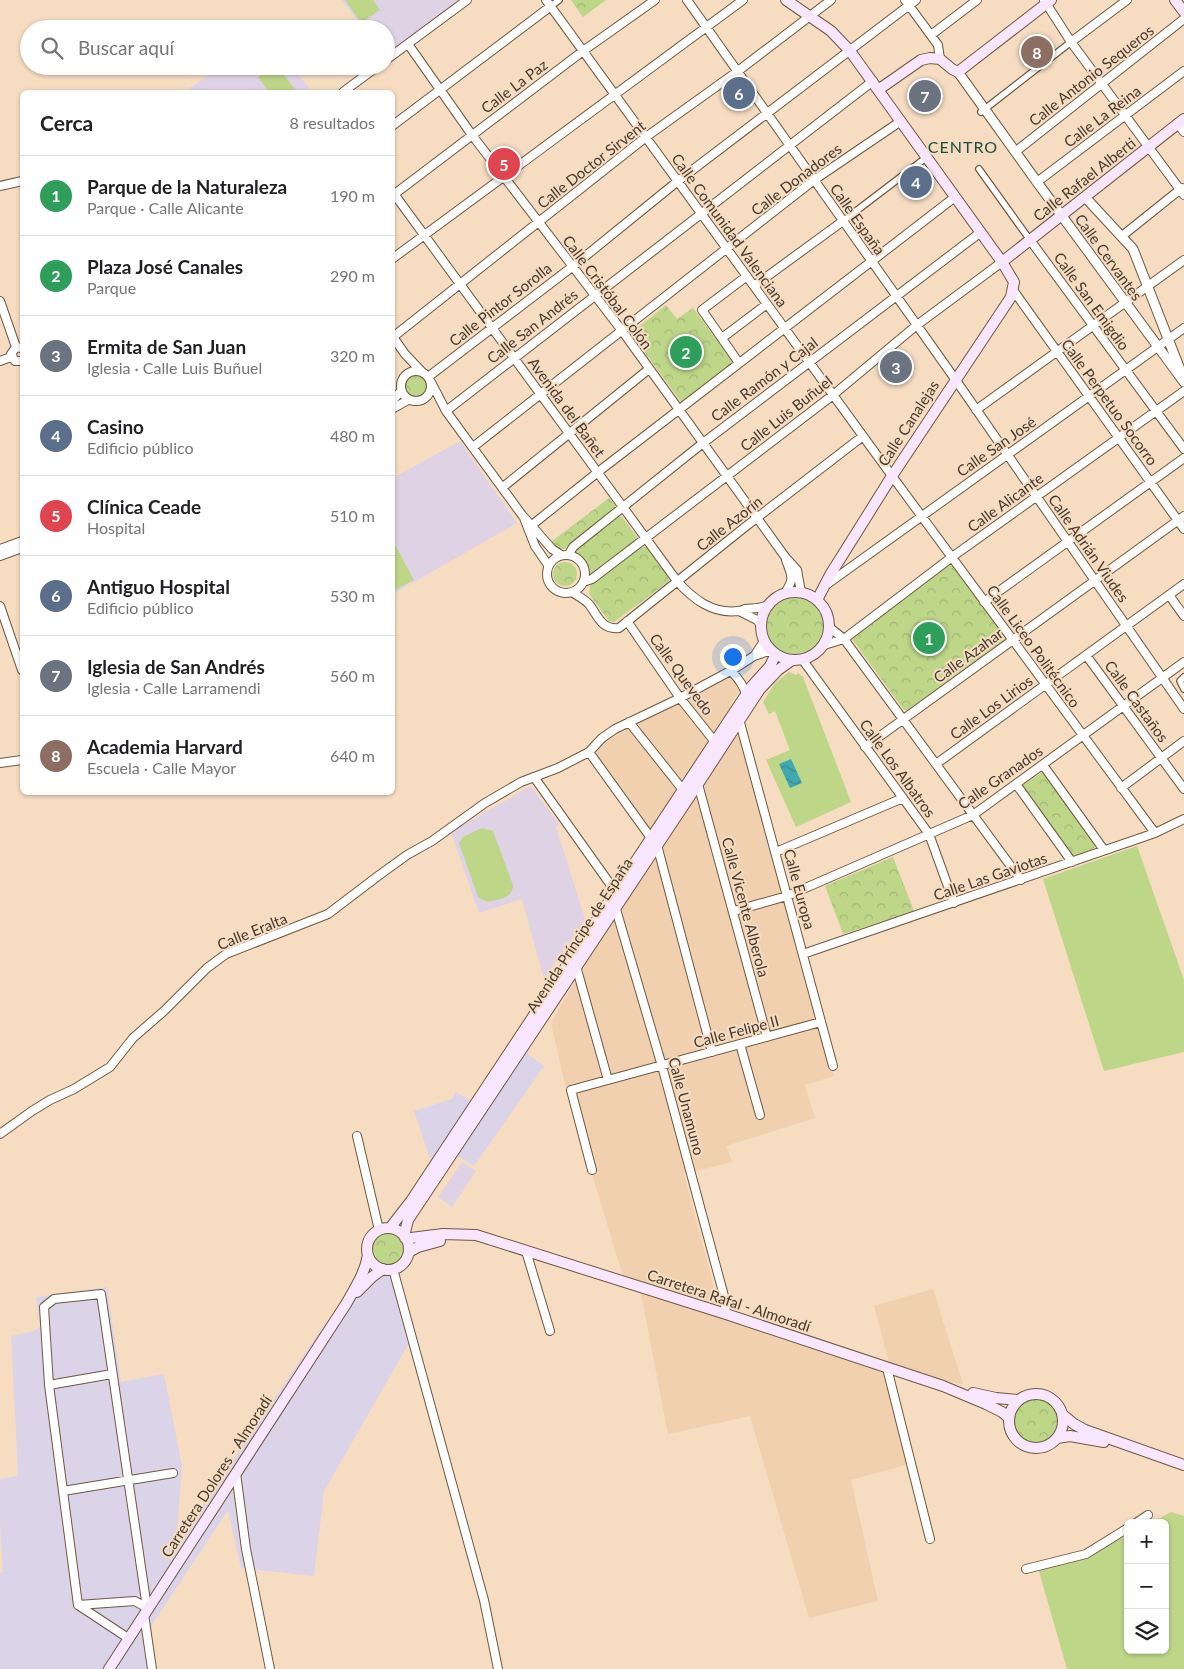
<!DOCTYPE html>
<html lang="es">
<meta charset="utf-8">
<style>
:root{--surface:#fff;--page:#f6f6f6;--text:#202124;--muted:#757577;--line:#e0e0e0;--accent:#387764}
body{margin:0;font-family:Lato,sans-serif;background:var(--page);color:var(--text)}
.controls{position:absolute;right:15px;bottom:15px;display:grid;overflow:hidden;border-radius:8px;box-shadow:0 1px 4px #0004}
.controls button{width:45px;height:45px;display:grid;place-items:center;padding:0;border:0;border-bottom:1px solid var(--line);background:var(--surface);color:var(--text);font:25px sans-serif}
.you{position:absolute;left:732px;top:656px;width:18px;height:18px;margin:-12px;border:4px solid #fff;border-radius:50%;background:#1a73e8;box-shadow:0 0 0 8px #1a73e833}
.badge{display:grid;place-items:center;width:32px;height:32px;border-radius:50%;background:var(--accent);color:#fff;font-size:16px;font-weight:700}
.pin{position:absolute;translate:-50% -50%;border:2px solid #fff;box-shadow:0 1px 5px #0006}
.list{margin:0;padding:0;list-style:none}
h2{display:flex;justify-content:space-between;align-items:center;height:65px;margin:0;padding:0 20px;font-size:21px}
h2 small{font-size:16px;font-weight:400;color:var(--muted)}
.list li{display:grid;grid-template-columns:32px 1fr auto;gap:15px;align-items:center;box-sizing:border-box;height:80px;padding:0 20px;border-top:1px solid var(--line)}
.list b{display:block;font-size:19px;white-space:nowrap}
.list p{margin:0;font-size:16px;white-space:nowrap;color:var(--muted)}
.list em{font-size:16px;font-style:normal;color:var(--muted)}
.icon{flex:none;width:28px;height:28px;fill:none;stroke:currentColor;stroke-width:2;stroke-linecap:round;stroke-linejoin:round}
.map{position:relative;flex:none;width:1184px;height:1669px;overflow:hidden}
.search{position:absolute;background:var(--surface);box-shadow:0 1px 4px #0004;left:20px;top:20px;width:375px;height:55px;display:flex;align-items:center;gap:12px;box-sizing:border-box;padding:0 18px;border-radius:28px;color:var(--muted);font-size:19px}
.panel{position:absolute;background:var(--surface);box-shadow:0 1px 4px #0004;left:20px;top:90px;width:375px;height:705px;border-radius:8px}
.map>svg:first-child{display:block}
</style>
<div class="map">
<svg width="1184" height="1669" viewBox="0 0 1184 1669">
<defs>
<pattern id="park-crowns" width="20" height="18" patternUnits="userSpaceOnUse" patternTransform="scale(1.25)"><rect width="20" height="18" fill="#bdd688"/><path d="M2 6a3 3 0 1 1 6 0M12 15a3 3 0 1 1 6 0" fill="none" stroke="#a4b876"/></pattern>
<pattern id="water-waves" width="16" height="10" patternUnits="userSpaceOnUse" patternTransform="scale(1.25)"><rect width="16" height="10" fill="#3fa8b1"/><path d="M0 5q4-4 8 0t8 0" fill="none" stroke="#368a90"/></pattern>
</defs>
<rect width="100%" height="100%" fill="#f6dcc1"/>
<path fill="#dbd3e8" d="M525 1052 544 1066 474 1166 456 1155 432 1165 414 1111 452 1099 456 1092 486 1110Z
M389 1272 409 1343 324 1491 314 1576 241 1568 228 1510 144 1637 148 1669H0V1573L3 1572 0 1525V1479L18 1476 11 1336 34 1331 40 1327 36 1297 107 1287 121 1382 164 1374 182 1466 176 1544 327 1321 355 1294 381 1275Z"/>
<path fill="#f0d0af" d="M727 677 734 679 741 688 730 705 834 1076 805 1085 815 1118 726 1146 732 1162 684 1174 719 1306 889 1362 874 1306 933 1289 963 1384 887 1375 894 1415 909 1464 851 1480 878 1601 809 1618 750 1416 668 1434 641 1294 623 1276 566 1089 551 1023 613 916 662 844 593 750 626 727 690 699Z"/>
<path fill="#dfd2e5" d="M342 0H464L386 60V29H363Z
M221 66H292L312 92H193L190 88Z
M460 441 517 523 393 594V478Z
M531 786 559 824 556 827 585 919 544 979 522 899 479 913 451 832Z
M462 1162 476 1171 452 1207 438 1197Z"/>
<path fill="#bdd688" d="M345 0H373L380 10 361 23Z
M273 66H277L297 92H269L258 77Z
M393 541 414 580 393 591H392Z
M789 672 796 675 798 673 803 677 851 802 796 827 766 760 790 750 775 711 769 714 763 702 775 683Z
M482 828 493 831 513 885C513 899 498 899 487 902L478 897 459 843 463 837Z
M1137 846 1184 980V1052L1104 1071 1043 879Z
M1171 1512 1184 1516V1669H1067L1038 1568 1082 1558 1095 1553 1128 1535V1650H1165V1523H1151Z"/>
<path fill="url(#park-crowns)" d="M571 0H606L583 17Z
M666 305 677 319 693 308 733 362 681 402 631 333Z
M405 386a11 11 0 1 1 22 0a11 11 0 1 1-22 0Z
M609 498 615 505 614 510 564 549H557L551 542Z
M619 516 622 517 637 537 636 541 591 576 586 561 576 553V549Z
M640 547H646L669 577 668 582 614 622 609 621 589 594 590 585Z
M553 574a12 12 0 1 1 24 0a12 12 0 1 1-24 0Z
M949 565 953 566 1005 636V640L909 710H904L852 639 853 635Z
M767 626a28 28 0 1 1 56 0a28 28 0 1 1-56 0Z
M1041 773H1044L1095 845 1094 848 1076 856 1071 854 1024 789 1023 785Z
M893 857 914 911 843 934 825 886Z
M373 1249a15 15 0 1 1 30 0a15 15 0 1 1-30 0Z
M1014 1421a22 22 0 1 1 44 0a22 22 0 1 1-44 0Z"/>
<path fill="url(#water-waves)" d="M791 759 802 783 790 788 779 764Z"/>
<g fill="none" stroke-linecap="round" stroke-linejoin="round">
<g stroke="#6f5840" stroke-width="8">
<path id="pedestrian" d="M551 6 559 0
M981 112 1071 42
M979 169 1030 240
M843 221 927 157
M1184 677 1180 681 1184 689"/>
</g>
<g stroke="#6f5840" stroke-width="10">
<path id="minor" d="M546 0 892 476 1155 833
M687 0 955 379 1184 709
M905 0 938 45 940 59
M1044 0 1071 42 1184 195
M931 35 977 0
M1071 42 1127 0
M408 44 472 135 623 332 786 558 797 570 801 592
M386 60 467 0
M343 92 378 66
M1178 124 1184 132
M392 126 551 6
M1015 152 1184 19
M1037 182 1184 71
M0 186 22 181
M392 191 677 581C693 599 712 614 738 611 740 611 743 610 745 609 754 608 760 609 768 605
M392 196 583 51 655 0
M1122 236 1182 188
M1030 240 1184 449
M392 259 743 0
M754 286 843 221
M1013 290 1184 529
M0 301 16 347
M722 338 767 304
M22 348 16 347 11 354 15 361H22
M0 361 11 357
M739 363 702 310 747 276
M401 386a15 15 0 1 1 30 0a15 15 0 1 1-30 0Z
M423 373 405 354 393 337 646 137 738 71 831 0
M428 377 572 267 678 181 916 0
M431 382 446 411 522 515 552 549 561 555
M392 401 401 391
M392 409 408 400
M976 410 1184 260
M446 411 873 81
M473 447 814 180 901 121
M503 487 649 369
M524 518 535 546 548 565
M532 525 598 472 955 197
M0 549 22 541
M569 554 573 547 703 443 981 232
M547 574a19 19 0 1 1 38 0a19 19 0 1 1-38 0Z
M0 556 22 548
M583 582 592 579 833 395 917 325 1002 262
M826 585 1184 328
M572 592C578 596 584 599 589 604 598 616 601 630 619 628L745 527 863 436
M784 594C795 579 792 576 786 560
M1169 595 1184 616
M984 602 1184 458
M0 606 22 670
M739 611 757 620 761 625
M627 621 680 698 715 742
M829 627 844 639 1021 880
M824 645 844 639 952 557 1184 391
M755 655 764 641
M1086 655 1184 789
M802 659 929 834 954 903
M731 671C738 678 744 685 746 695
M739 719 833 1066
M629 722 683 790
M865 747 1184 516
M589 752 651 838
M0 763 22 760
M936 764 1184 584
M1043 765 1104 850
M534 777 615 891
M698 784 767 1037
M1016 784 1072 862
M1121 788 1184 741
M657 845 712 1052
M776 852 903 798
M615 906 662 1066 724 1296 726 1314
M734 911 787 896 973 815 1184 662
M803 954 1155 833 1184 819
M576 966 608 1080
M740 1044 760 1115
M0 1134 32 1111 50 1100 74 1089 110 1067 133 1038 164 1011 207 968 226 954 328 914 378 876 407 855 432 841 485 803 521 782 558 768 589 752 602 738 615 729 680 698 734 669 754 656 766 652H773
M357 1136 379 1230
M592 1170 571 1090 821 1022
M526 1251 550 1331
M393 1269 484 1600 498 1669
M887 1368 930 1539
M49 1385 112 1374
M236 1473 246 1549 270 1669
M63 1491 173 1473
M1136 1523 1148 1515
M1026 1569 1086 1554 1128 1528
M78 1605 135 1601 147 1608
M144 1614 152 1669
M128 1638 78 1605 49 1385 44 1307 54 1299 101 1294 147 1608"/>
</g>
<g stroke="#6f5840" stroke-width="11">
<path id="tertiary" d="M958 72 1037 182 1184 382
M1085 197 1133 249 1181 372"/>
</g>
<g stroke="#6f5840" stroke-width="12">
<path id="secondary" d="M786 0 831 31 850 51 1002 262 1014 282 1011 297 892 476 830 575 817 600
M1175 0 1184 12
M878 90 921 60 930 58 940 59 952 69 958 72 1051 0
M1002 262 1184 119
M761 626a34 34 0 1 1 68 0a34 34 0 1 1-68 0Z
M390 1228 411 1201 751 687 770 666 776 654
M367 1249a21 21 0 1 1 42 0a21 21 0 1 1-42 0Z
M404 1236 408 1220 698 784 760 689 778 670 792 660
M405 1238H411L443 1234 476 1235 726 1314 943 1386 986 1404 1002 1412 1009 1418
M409 1252 418 1247 440 1241
M357 1292 372 1277 383 1269
M973 1393 996 1398 1019 1400
M1009 1421a27 27 0 1 1 54 0a27 27 0 1 1-54 0Z
M1062 1414 1074 1424 1085 1430 1184 1465
M1057 1438 1070 1436 1104 1442
M109 1669 346 1304C355 1288 365 1273 368 1255"/>
</g>
<use href="#pedestrian" stroke="#fff" stroke-width="5.5"/>
<use href="#minor" stroke="#fff" stroke-width="8"/>
<use href="#tertiary" stroke="#fff" stroke-width="9"/>
<use href="#secondary" stroke="#f8e6ff" stroke-width="10"/>
</g>
<g text-anchor="middle" dominant-baseline="central" stroke-width="4" stroke-linejoin="round" paint-order="stroke">
<g font-size="15" fill="#43392e" stroke="#f6dcc1">
<text transform="translate(1091 75) rotate(-38)">Calle Antonio Sequeros</text>
<text transform="translate(514 86) rotate(-37)">Calle La Paz</text>
<text transform="translate(1102 116) rotate(-37)">Calle La Reina</text>
<text transform="translate(591 164) rotate(-38)">Calle Doctor Sirvent</text>
<text transform="translate(796 179) rotate(-37)">Calle Donadores</text>
<text transform="translate(1084 179) rotate(-38)">Calle Rafael Alberti</text>
<text transform="translate(858 219) rotate(55)">Calle España</text>
<text transform="translate(730 230) rotate(54)">Calle Comunidad Valenciana</text>
<text transform="translate(1109 257) rotate(54)">Calle Cervantes</text>
<text transform="translate(608 292) rotate(53)">Calle Cristóbal Colón</text>
<text transform="translate(1092 301) rotate(54)">Calle San Emigdio</text>
<text transform="translate(500 304) rotate(-38)">Calle Pintor Sorolla</text>
<text transform="translate(532 326) rotate(-38)">Calle San Andrés</text>
<text transform="translate(764 379) rotate(-37)">Calle Ramón y Cajal</text>
<text transform="translate(1110 402) rotate(54)">Calle Perpetuo Socorro</text>
<text transform="translate(567 407) rotate(54)">Avenida del Bañet</text>
<text transform="translate(786 413) rotate(-38)">Calle Luis Buñuel</text>
<text transform="translate(908 423) rotate(-57)">Calle Canalejas</text>
<text transform="translate(996 446) rotate(-35)">Calle San José</text>
<text transform="translate(1005 502) rotate(-36)">Calle Alicante</text>
<text transform="translate(729 523) rotate(-38)">Calle Azorín</text>
<text transform="translate(1089 548) rotate(55)">Calle Adrián Viudes</text>
<text transform="translate(1034 646) rotate(54)">Calle Liceo Politécnico</text>
<text transform="translate(968 655) rotate(-36)">Calle Azahar</text>
<text transform="translate(682 674) rotate(54)">Calle Quevedo</text>
<text transform="translate(1137 701) rotate(54)">Calle Castaños</text>
<text transform="translate(991 707) rotate(-36)">Calle Los Lirios</text>
<text transform="translate(898 768) rotate(54)">Calle Los Albatros</text>
<text transform="translate(1000 777) rotate(-35)">Calle Granados</text>
<text transform="translate(990 876) rotate(-19)">Calle Las Gaviotas</text>
<text transform="translate(800 889) rotate(75)">Calle Europa</text>
<text transform="translate(746 907) rotate(75)">Calle Vicente Alberola</text>
<text transform="translate(252 931) rotate(-22)">Calle Eralta</text>
<text transform="translate(579 935) rotate(-57)">Avenida Príncipe de España</text>
<text transform="translate(736 1031) rotate(-15)">Calle Felipe II</text>
<text transform="translate(687 1106) rotate(75)">Calle Unamuno</text>
<text transform="translate(729 1300) rotate(18)">Carretera Rafal - Almoradí</text>
<text transform="translate(216 1476) rotate(-57)">Carretera Dolores - Almoradí</text>
</g>
<g font-size="16" letter-spacing="1" fill="#1a4d3e" stroke="#f6dcc1">
<text x="963" y="146">CENTRO</text>
</g>
</g>
</svg>
<div class="controls">
<button>+</button>
<button>−</button>
<button><svg class="icon" aria-label="layers" viewBox="0 0 24 24"><path d="M12 4l9 5-9 5-9-5zM3 14l9 5 9-5"/></svg></button>
</div>
<div class="you"></div>
<div class="pin badge" style="left:929px;top:638px;background:#2e9e5b">1</div>
<div class="pin badge" style="left:686px;top:352px;background:#2e9e5b">2</div>
<div class="pin badge" style="left:896px;top:367px;background:#6b7280">3</div>
<div class="pin badge" style="left:916px;top:182px;background:#5c6f8a">4</div>
<div class="pin badge" style="left:504px;top:164px;background:#e0444e">5</div>
<div class="pin badge" style="left:739px;top:93px;background:#5c6f8a">6</div>
<div class="pin badge" style="left:925px;top:96px;background:#6b7280">7</div>
<div class="pin badge" style="left:1037px;top:52px;background:#8d6e63">8</div>
<div class="search"><svg class="icon" aria-label="search" viewBox="0 0 24 24"><circle cx="10" cy="10" r="6"/><path d="M15 15l6 6"/></svg>Buscar aquí</div>
<section class="panel">
<h2>Cerca<small>8 resultados</small></h2>
<ul class="list">
<li><span class="badge" style="background:#2e9e5b">1</span><div><b>Parque de la Naturaleza</b><p>Parque · Calle Alicante</p></div><em>190 m</em></li>
<li><span class="badge" style="background:#2e9e5b">2</span><div><b>Plaza José Canales</b><p>Parque</p></div><em>290 m</em></li>
<li><span class="badge" style="background:#6b7280">3</span><div><b>Ermita de San Juan</b><p>Iglesia · Calle Luis Buñuel</p></div><em>320 m</em></li>
<li><span class="badge" style="background:#5c6f8a">4</span><div><b>Casino</b><p>Edificio público</p></div><em>480 m</em></li>
<li><span class="badge" style="background:#e0444e">5</span><div><b>Clínica Ceade</b><p>Hospital</p></div><em>510 m</em></li>
<li><span class="badge" style="background:#5c6f8a">6</span><div><b>Antiguo Hospital</b><p>Edificio público</p></div><em>530 m</em></li>
<li><span class="badge" style="background:#6b7280">7</span><div><b>Iglesia de San Andrés</b><p>Iglesia · Calle Larramendi</p></div><em>560 m</em></li>
<li><span class="badge" style="background:#8d6e63">8</span><div><b>Academia Harvard</b><p>Escuela · Calle Mayor</p></div><em>640 m</em></li>
</ul>
</section>
</div>
